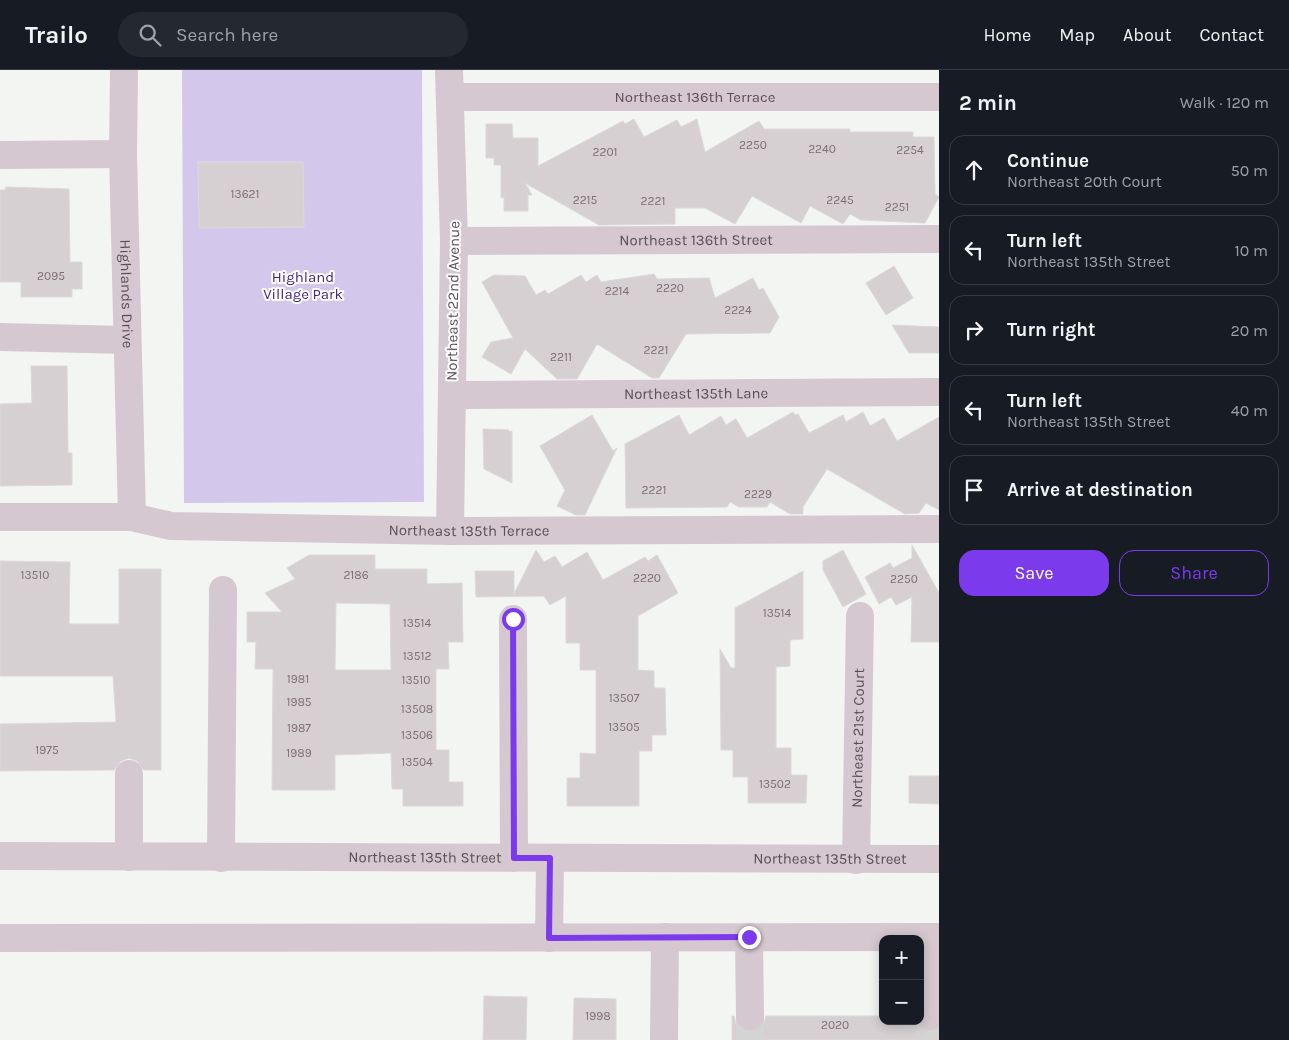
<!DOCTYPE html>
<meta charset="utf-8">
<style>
:root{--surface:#171b24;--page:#242831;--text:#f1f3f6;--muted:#9ea1a6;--line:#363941;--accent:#7c3aed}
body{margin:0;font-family:Karla,sans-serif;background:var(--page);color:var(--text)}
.controls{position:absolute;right:15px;bottom:15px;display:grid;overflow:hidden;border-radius:10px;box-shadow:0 2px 12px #0003}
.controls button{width:45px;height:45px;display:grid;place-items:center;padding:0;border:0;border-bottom:1px solid var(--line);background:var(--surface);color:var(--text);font:25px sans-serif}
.stop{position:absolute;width:15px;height:15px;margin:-11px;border:4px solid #7c3aed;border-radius:50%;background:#fff}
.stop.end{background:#7c3aed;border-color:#fff;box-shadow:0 1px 5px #0008}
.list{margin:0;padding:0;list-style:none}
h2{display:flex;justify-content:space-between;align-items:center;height:65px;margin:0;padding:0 20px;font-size:21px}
h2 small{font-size:16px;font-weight:400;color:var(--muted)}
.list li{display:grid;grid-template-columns:32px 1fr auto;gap:15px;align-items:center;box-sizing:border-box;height:70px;margin:0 10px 10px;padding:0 10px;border:1px solid var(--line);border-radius:15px}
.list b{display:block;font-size:19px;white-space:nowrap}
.list p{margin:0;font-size:16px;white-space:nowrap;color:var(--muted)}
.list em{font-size:16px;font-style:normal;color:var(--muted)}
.actions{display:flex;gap:10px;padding:15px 20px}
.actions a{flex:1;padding:11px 0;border:1px solid var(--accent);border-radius:15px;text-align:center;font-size:18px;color:var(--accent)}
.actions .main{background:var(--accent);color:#fff}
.icon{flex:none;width:28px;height:28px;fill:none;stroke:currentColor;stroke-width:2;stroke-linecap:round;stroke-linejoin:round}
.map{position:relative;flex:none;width:939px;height:970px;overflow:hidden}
header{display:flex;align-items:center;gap:30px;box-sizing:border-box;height:70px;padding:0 25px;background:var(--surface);border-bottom:1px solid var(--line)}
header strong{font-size:24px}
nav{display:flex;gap:28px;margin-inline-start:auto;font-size:18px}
.search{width:350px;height:45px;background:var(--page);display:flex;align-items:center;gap:12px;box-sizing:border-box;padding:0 18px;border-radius:28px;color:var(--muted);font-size:19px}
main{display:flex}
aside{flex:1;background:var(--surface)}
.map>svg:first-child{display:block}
</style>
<header>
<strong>Trailo</strong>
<div class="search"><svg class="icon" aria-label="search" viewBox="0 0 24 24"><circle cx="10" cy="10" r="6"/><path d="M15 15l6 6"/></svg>Search here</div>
<nav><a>Home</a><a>Map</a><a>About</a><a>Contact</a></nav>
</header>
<main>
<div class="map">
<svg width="939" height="970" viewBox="0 0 939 970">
<rect width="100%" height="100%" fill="#f3f5f3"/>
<path fill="#d3c8eb" d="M182 0H422L424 432 184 433Z"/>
<path fill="#d6d0d2" stroke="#ddd8da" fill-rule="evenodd" d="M634 49 644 67 677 50 681 57 697 49 705 82 759 51 764 59H850V62H913V67H934L935 124 939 127 925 153 861 150 850 144 843 154 810 136 801 153 752 126 735 154 705 138H675V154L599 155 525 113 532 125H528V141H504V127L501 128V95H494V88H486V54H512L513 68H538V96L623 51 625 54Z
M198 92H303L304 157 199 158Z
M6 117 69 119 70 192H82V219H72V227H21V212H0V120H5Z
M894 196 913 228 886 245 866 213Z
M654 204 657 209 709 208 715 228 753 208 759 220 763 218 779 247 770 263 686 264 659 308H652L597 274 577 309H557L525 279 511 304 482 287 491 272 513 268 482 212 494 205 525 206 536 225 545 220 548 224 581 205 586 212 597 205 601 212Z
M892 255 939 257V283H909Z
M31 296H67L68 383H72V415L0 416V334L32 333Z
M793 342 795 345 798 344 809 363 843 345 846 352 863 342 870 356 884 348 897 371 939 347V440L926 433 919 443 905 444 827 399 803 437V444H790L770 432 767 437H739L730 432 727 437 626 438 625 374 679 345 689 365 721 346 726 355 736 349 747 368Z
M592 345 613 381 617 378 585 445H576L557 436 565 420 540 376Z
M483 359 509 360V362L512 361V413L484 399Z
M912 475 939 523V572H911L912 527 896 535 891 527 879 534 865 507 890 493 893 498 912 488Z
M536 480 544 492 555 486 562 497 587 482 603 510 645 487 648 491 657 485 678 523 638 546V600L654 601V618H665L666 665H652V681H639V736H567V708H580V683L596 684V600H580V573H566V526L550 535 544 526 476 527 475 501H514V524Z
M843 480 866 524 843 537 823 500V491Z
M309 485H375V499H427V514L462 513 463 572H448L449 599H436V680H449V712H463V736H403V719H392L391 683 335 685V720H272L273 599H255L256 572H247V542H282L265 523 295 509 287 498ZM336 533 390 534 391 600H335Z
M0 491 70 492 69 554H119V499H161V700H144L137 691 129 688 121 691 114 700 0 701V654L116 652 113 606H0Z
M803 501V569L790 570V596L776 597V678H791V705H807L806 733H748V707H733V680H721L720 579 731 598H735V538Z
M909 706H939V734L909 733Z
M484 926 527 927 526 970H483Z
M574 928 616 929V970H573Z
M732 946H734L736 954 742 959 750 962 758 959 764 953 766 946H883V951H916L924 960 932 961 939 959V970H732Z"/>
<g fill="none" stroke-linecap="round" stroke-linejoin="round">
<path stroke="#d5d3d4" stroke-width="28" stroke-dasharray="28 14" stroke-linecap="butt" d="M930 946V970
M750 970V946"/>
<g stroke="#d5c8d0" stroke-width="28">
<path id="s1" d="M124 0 123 84 132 447"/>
<path d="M449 0 454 171 450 461"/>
<path id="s2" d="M450 27H939"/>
<path d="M0 85 123 84"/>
<path id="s3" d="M454 171 939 169"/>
<path d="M0 267 127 270"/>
<path id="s4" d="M452 325 939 322"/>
<path id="s5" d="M0 447H132L171 456 450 461 939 459"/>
<path d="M513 549 514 788"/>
<path id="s6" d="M0 786 939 789"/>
<path d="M129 787V704"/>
<path d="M221 788 223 520"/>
<path id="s7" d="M856 790 860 546"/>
<path d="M749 867 750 946"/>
<path d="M924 867 930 946"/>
<path d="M0 868 939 867"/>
<path d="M549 868 550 788"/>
<path d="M664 970 665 867"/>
</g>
</g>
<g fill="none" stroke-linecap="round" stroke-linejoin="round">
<path stroke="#7c3aed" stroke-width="6" d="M513 549 514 788H550L549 868 749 867"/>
</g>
<g text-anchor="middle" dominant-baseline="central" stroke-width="4" stroke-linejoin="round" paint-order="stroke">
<g font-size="12" fill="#7c6d76">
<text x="753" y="75">2250</text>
<text x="822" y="79">2240</text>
<text x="910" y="80">2254</text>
<text x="605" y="82">2201</text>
<text x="245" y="124">13621</text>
<text x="585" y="130">2215</text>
<text x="840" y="130">2245</text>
<text x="653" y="131">2221</text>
<text x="897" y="137">2251</text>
<text x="51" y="206">2095</text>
<text x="670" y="218">2220</text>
<text x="617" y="221">2214</text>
<text x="738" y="240">2224</text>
<text x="656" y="280">2221</text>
<text x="561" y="287">2211</text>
<text x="654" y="420">2221</text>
<text x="758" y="424">2229</text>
<text x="35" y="505">13510</text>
<text x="356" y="505">2186</text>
<text x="647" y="508">2220</text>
<text x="904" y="509">2250</text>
<text x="777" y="543">13514</text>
<text x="417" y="553">13514</text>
<text x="417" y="586">13512</text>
<text x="298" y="609">1981</text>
<text x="416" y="610">13510</text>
<text x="624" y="628">13507</text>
<text x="299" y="632">1985</text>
<text x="417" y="639">13508</text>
<text x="624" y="657">13505</text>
<text x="299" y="658">1987</text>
<text x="417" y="665">13506</text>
<text x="47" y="680">1975</text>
<text x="299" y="683">1989</text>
<text x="417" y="692">13504</text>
<text x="775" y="714">13502</text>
<text x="598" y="946">1998</text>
<text x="835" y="955">2020</text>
</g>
<g font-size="15" fill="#5e4c57" stroke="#fff">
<text stroke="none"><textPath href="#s2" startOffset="245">Northeast 136th Terrace</textPath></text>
<text stroke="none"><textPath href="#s3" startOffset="242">Northeast 136th Street</textPath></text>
<text stroke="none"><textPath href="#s1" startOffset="224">Highlands Drive</textPath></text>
<text transform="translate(453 231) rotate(-89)">Northeast 22nd Avenue</text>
<text stroke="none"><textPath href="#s4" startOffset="244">Northeast 135th Lane</textPath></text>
<text stroke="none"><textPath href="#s5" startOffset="470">Northeast 135th Terrace</textPath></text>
<text stroke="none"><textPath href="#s7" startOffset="122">Northeast 21st Court</textPath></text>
<text stroke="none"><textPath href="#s6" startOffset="425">Northeast 135th Street</textPath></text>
<text stroke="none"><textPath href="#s6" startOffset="830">Northeast 135th Street</textPath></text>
</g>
<g font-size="15" fill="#472479" stroke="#fff">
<text x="303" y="207">Highland<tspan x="303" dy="17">Village Park</tspan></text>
</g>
</g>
</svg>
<div class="controls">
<button>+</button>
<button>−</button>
</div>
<div class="stop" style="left:513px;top:549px"></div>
<div class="stop end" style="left:749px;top:867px"></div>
</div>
<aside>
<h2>2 min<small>Walk · 120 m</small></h2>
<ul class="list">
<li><svg class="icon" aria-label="ahead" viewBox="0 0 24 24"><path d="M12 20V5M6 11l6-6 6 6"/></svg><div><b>Continue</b><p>Northeast 20th Court</p></div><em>50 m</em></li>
<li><svg class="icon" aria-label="left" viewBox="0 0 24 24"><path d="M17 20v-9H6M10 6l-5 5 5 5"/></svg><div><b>Turn left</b><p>Northeast 135th Street</p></div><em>10 m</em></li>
<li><svg class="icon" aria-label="right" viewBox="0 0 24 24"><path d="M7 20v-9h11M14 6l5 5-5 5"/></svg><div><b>Turn right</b></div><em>20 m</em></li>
<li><svg class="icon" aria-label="left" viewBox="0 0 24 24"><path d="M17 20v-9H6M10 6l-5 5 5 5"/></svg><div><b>Turn left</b><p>Northeast 135th Street</p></div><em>40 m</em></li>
<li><svg class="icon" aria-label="arrive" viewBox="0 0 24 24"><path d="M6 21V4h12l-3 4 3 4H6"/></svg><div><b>Arrive at destination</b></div></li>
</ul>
<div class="actions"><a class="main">Save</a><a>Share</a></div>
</aside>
</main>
